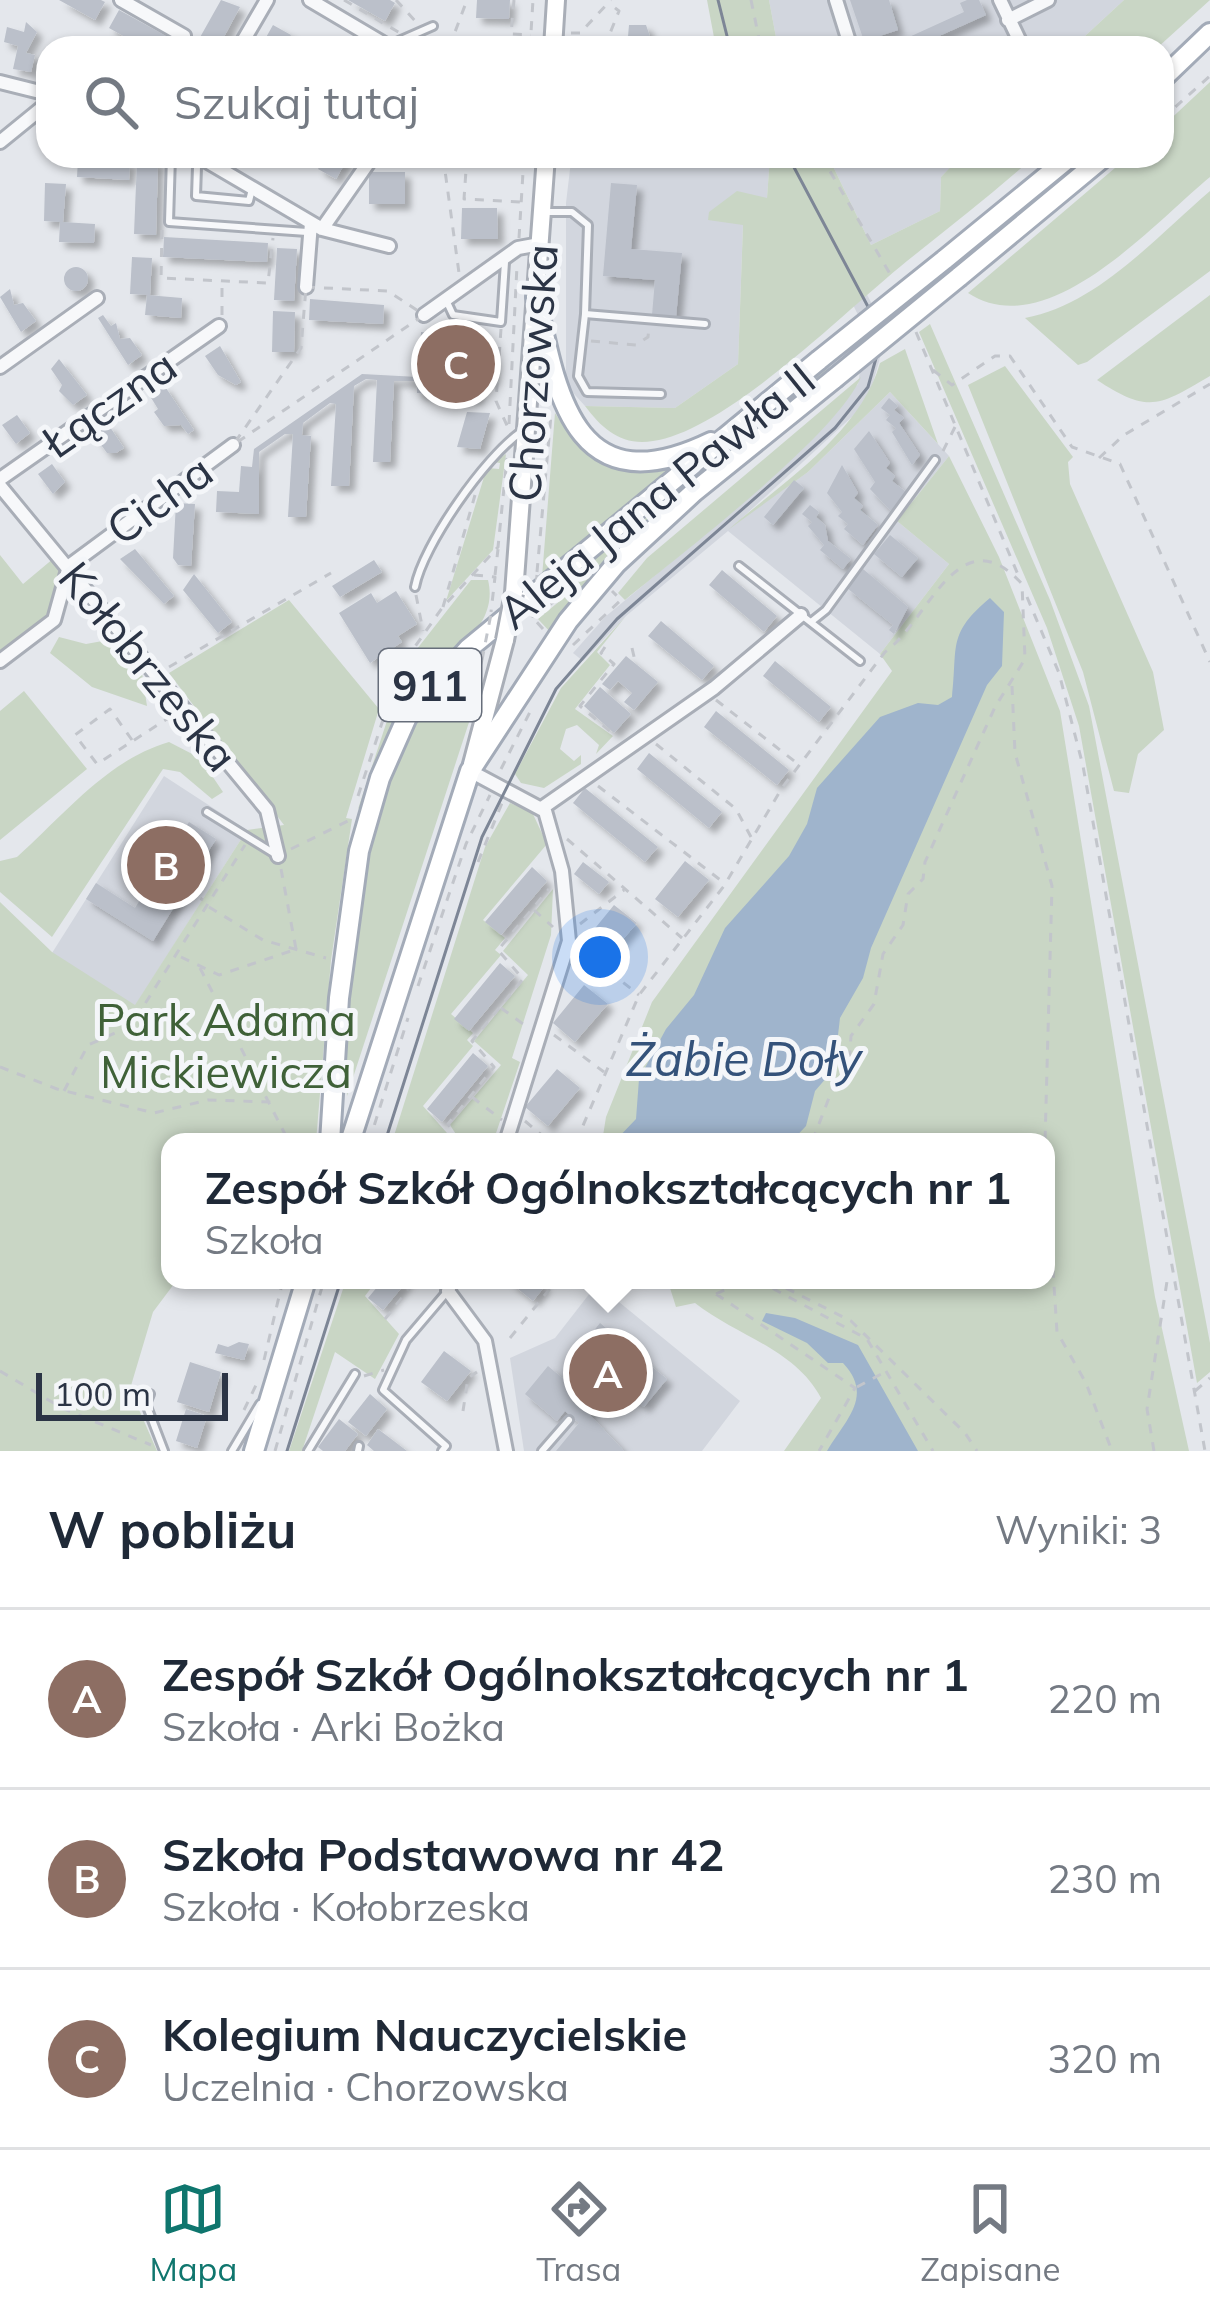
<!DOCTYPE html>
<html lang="pl">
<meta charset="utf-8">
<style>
:root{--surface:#fff;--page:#f6f6f7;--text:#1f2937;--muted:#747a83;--line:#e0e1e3;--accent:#0f766e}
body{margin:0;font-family:Mulish,sans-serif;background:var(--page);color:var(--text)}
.scale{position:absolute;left:36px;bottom:30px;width:192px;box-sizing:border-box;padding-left:12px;border:6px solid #2b3445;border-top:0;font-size:33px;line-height:42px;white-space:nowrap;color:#2b3445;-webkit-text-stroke:9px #f4f6f9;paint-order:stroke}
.you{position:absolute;left:600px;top:957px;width:42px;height:42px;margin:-30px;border:9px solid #fff;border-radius:50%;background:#1a73e8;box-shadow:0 0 0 18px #1a73e833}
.badge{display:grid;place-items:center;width:78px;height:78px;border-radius:50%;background:var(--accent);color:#fff;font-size:39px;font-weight:700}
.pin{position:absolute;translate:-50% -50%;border:6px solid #fff;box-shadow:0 3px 12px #0006}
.popup{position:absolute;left:161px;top:1133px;width:894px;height:156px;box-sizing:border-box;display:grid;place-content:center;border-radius:24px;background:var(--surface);filter:drop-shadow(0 3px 9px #0005);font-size:39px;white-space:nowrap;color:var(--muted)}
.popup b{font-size:45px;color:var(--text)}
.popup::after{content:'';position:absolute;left:50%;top:100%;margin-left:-24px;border:24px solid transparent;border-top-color:var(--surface)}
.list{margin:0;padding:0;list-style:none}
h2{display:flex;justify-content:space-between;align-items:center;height:156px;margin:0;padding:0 48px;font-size:51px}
h2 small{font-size:39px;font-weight:400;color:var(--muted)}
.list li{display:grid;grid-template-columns:78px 1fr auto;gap:36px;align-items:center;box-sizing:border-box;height:180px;padding:0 48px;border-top:3px solid var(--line)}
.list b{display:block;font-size:45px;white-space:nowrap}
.list p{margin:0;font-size:39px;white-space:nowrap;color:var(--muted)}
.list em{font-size:39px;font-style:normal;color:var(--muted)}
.icon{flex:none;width:66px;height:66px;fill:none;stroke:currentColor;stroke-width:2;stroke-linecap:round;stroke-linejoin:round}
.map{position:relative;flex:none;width:1210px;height:1451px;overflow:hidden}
.search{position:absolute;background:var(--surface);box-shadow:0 3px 9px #0004;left:36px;right:36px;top:36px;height:132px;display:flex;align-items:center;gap:30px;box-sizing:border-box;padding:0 42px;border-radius:36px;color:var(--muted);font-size:45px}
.sheet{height:696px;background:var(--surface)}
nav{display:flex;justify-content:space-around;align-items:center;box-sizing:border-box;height:168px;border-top:3px solid var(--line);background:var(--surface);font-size:33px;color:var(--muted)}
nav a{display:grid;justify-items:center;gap:6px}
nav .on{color:var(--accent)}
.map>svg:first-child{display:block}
</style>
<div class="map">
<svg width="1210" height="1451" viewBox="0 0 1210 1451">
<defs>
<filter id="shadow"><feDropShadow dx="6" dy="6" stdDeviation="3" flood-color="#0004"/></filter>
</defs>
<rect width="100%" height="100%" fill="#e4e7ec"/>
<path fill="#d2d6de" d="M769 0H1124L1072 48H778Z
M610 156H770L767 198 708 219 743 224 738 364 675 408 585 406 566 385V203L571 161Z
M828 156H961L941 177 940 211 871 245Z
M813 191 875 310 881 354 871 390 856 413 741 519 808 472 890 392 949 456 897 521 949 564 880 654 728 531 626 616 583 661 573 653 605 617 682 553 858 384 866 331 801 200Z
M164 776 247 830 135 1006 52 953Z
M597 1284 740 1401 702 1451H524L510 1358 555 1338Z"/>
<path fill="#c9d6c5" d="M707 0H769L778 48H716Z
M1124 0H1210L1157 48H1072Z
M1210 82V177C1152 225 1047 345 968 293L1129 156H1162V127Z
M770 156H828L871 245 940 211 941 177 961 156H1035C993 193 950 227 907 261 846 310 728 430 653 441 622 446 603 430 585 406L675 408 738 364 743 225 708 220 709 212 737 191 767 198Z
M1210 191V271L1087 362 1078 365 1025 318C1097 305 1156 237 1210 191Z
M1210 295V376C1159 406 1149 414 1097 380Z
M930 324 1050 600 1089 706 1210 1343V1372L1197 1383 1079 726 1047 628 919 332Z
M905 349 938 444 890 392 808 472 728 530C781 483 860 434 880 363Z
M824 366 829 372 656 513 583 589 551 633 538 619 567 595 572 600 577 594 563 582Z
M1005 366 1073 457 1068 462 1070 484 1153 672 1164 730 1138 754 1129 793 1114 791 1083 672 968 385Z
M861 377C836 436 680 555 625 600L618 593 647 558Z
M555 413C589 465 624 456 681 462L542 577Z
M506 454 493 550 446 601 484 477 488 468 499 469 500 463 494 462Z
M949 456 999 557 1060 711 1155 1297 1189 1451H784L821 1398C795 1349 737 1336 695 1303L676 1307 670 1288 661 1280H1046V1142H602L606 1117 652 1002 892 671 880 654 949 564 897 521Z
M0 555 23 584 54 558 71 578 49 616 0 652Z
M471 580H488C501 633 436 661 409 699 389 727 377 794 358 809L406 663Z
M289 600 379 709 346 818 352 819 331 960 316 1142H170V1280H177L153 1312 130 1389 157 1451H0V902L52 952 135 1005 247 830 284 825 169 673Z
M626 616 597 652 610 665 575 709 613 736 596 754 599 745 577 725 566 729 560 749 574 761 581 755V764L544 788 521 783 515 774 561 688Z
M59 637 86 644 108 640 142 673 147 706 92 687 50 653Z
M474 655 459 705 473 710 347 1096 346 1013 373 826 415 719Z
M24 691 87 769 0 840V711Z
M169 742 200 758 223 792 212 799 180 772 163 769 52 937 0 892V861L17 857C64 815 107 760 169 742Z
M510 803 532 812 547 844 483 920 505 938 495 950 501 955 451 1014 473 1033 467 1040 473 1046 423 1106 455 1142H392L485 847Z
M553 889 551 935 512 1058 520 1062 493 1142H461L450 1125 501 1065 474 1041 528 975 503 951Z
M346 1280H377L365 1296 399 1334 375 1379 335 1352 302 1451H289Z"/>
<path fill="#9fb4cc" d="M990 598 1004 612 1002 666 987 685 871 948 863 978 840 1018 834 1069 815 1091 806 1126 791 1142H614L636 1119 639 1079 666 1029 694 995 725 928 789 856 807 824 817 788 880 717 918 703 938 705 952 697C958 645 947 634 990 598Z
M766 1313 795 1318 858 1345 918 1451H827C846 1419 874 1396 843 1363H828L807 1343 762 1321Z"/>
<path fill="#bbc0ca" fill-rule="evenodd" filter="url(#shadow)" d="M59 0H101L105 2 95 20Z
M221 0 240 7 218 48H194Z
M348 0H390L395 3 385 21Z
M477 0H510L509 19 476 18Z
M850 0H889L898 30 864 41Z
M967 0H979L986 15 912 48H898L896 43 964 12 960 3Z
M119 10 177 42 173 48H145L109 28Z
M26 22 37 32 26 53 35 55 31 72 13 69 18 46 4 42 7 27 24 32Z
M273 25 291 35 284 48H260Z
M629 25H646L654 48H627Z
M326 156H349L336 179 318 169Z
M78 159 130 162 129 180 77 177Z
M137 160 158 161 156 235 134 234Z
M369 172H405V204H369Z
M45 183 66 184 63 222 95 224 94 243 59 242 60 222 44 221Z
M611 183 637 185 631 249 682 253 676 317 652 315 655 280 603 276Z
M462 208H497L498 239H461Z
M164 237 268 243 267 262 163 257Z
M277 248 297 249 294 301 274 300Z
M132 257 152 258 150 295 130 294Z
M64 279a12 12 0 1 1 24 0a12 12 0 1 1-24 0Z
M10 289 14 305 23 303 36 321 21 332 0 297Z
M147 295 182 298 181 318 145 315Z
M310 299 384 305 383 324 309 320Z
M273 311 295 312 294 352H272Z
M103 315 111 326 116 323 120 339 130 338 142 355 128 365 98 318Z
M434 328 482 337 480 358H493L492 380H478L477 398 417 393V381H394L390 462H373L377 380 366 379 354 386 349 486H331L336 404 330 403 303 423 302 435 311 436 306 517H288L293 434H285L259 452V514L216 512 217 491 239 492 241 466 252 467 254 449 362 374 418 377 421 332 433 333ZM439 353 458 355 456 378 437 377Z
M220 346 241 382 236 385 218 375 205 356Z
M59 359 87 395 73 405 59 391 62 385 51 369Z
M164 385 194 430 188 434 181 425 164 426 154 412 158 409 150 396Z
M889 398 898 406 894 410 904 418 899 423 920 455 912 465 892 432 896 428 886 420 890 415 881 408Z
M467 412 490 413 480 449 457 447Z
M17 415 30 433 16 444 2 425Z
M108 424 124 448 116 453H107L94 435Z
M869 431 890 463 886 468 895 476 892 481 906 492 891 511 870 489 875 482 854 449Z
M52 464 65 482 53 494 38 474Z
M842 465 858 493 854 498 863 506 860 510 878 525 863 545 844 529 848 524 838 516 842 512 827 493Z
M794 480 804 488 773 525 764 517Z
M176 503 195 504 191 566 178 565 173 558Z
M810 505 819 512 816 517 825 525 828 541 851 559 843 569 820 550 824 545 808 526 812 522 802 514Z
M890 535 918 558 902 577 874 554Z
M135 549 174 596 164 604 120 559Z
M374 560 382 572 340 597 332 586Z
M863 569 908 607 894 634 889 630 893 625 847 588Z
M722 570 777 616 764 632 709 585Z
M194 574 232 622 218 633 183 590Z
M396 591 417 624 398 636 402 642 370 663 339 613 371 593 377 603Z
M661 621 714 666 702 680 648 636Z
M626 656 658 682 634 710 624 702 632 693 618 681 610 690 602 684Z
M775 661 831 707 819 722 763 676Z
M600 687 631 714 614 733 584 706Z
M716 711 789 770 777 785 704 727Z
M649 753 722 812 709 828 637 769Z
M585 788 658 847 645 862 573 803Z
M189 822 216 839 153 941 86 899 96 883 135 908Z
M685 861 709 880 678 917 655 899Z
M583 862 609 882 599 894 574 874Z
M532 867 547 881 501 935 485 922Z
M614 905 637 923 604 961 583 943Z
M500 963 515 976 469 1031 454 1019Z
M584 985 608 1004 575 1042 553 1023Z
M473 1053 488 1066 442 1122 427 1109Z
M557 1069 580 1088 548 1126 525 1107Z
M383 1280H408L383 1310 368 1298Z
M507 1280H538L545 1286 533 1301Z
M600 1323 631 1349 616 1367 621 1371 636 1354 667 1379 644 1407 613 1381 588 1413 624 1451H556L579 1423 565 1411 557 1421 525 1394 548 1366 580 1393 573 1402 582 1409 591 1398 578 1388 595 1367 577 1352Z
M239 1342 249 1344 244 1360 215 1353 218 1344 228 1347Z
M444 1351 471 1371 447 1401 421 1382Z
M190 1362 221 1372 209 1412 177 1402Z
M370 1394 387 1409 366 1436 348 1422Z
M186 1409 207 1416 197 1448 176 1441Z
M339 1419 358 1434 345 1451H323L318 1447Z
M378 1429 407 1451H374L367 1445Z"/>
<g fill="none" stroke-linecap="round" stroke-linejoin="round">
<g stroke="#a9aeb7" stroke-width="12">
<path id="service" d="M392 44 433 26
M171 156 169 222 307 232
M203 159 197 167 196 196 249 201 252 189
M547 212H572L588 225 585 314 705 324
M446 300 453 315 501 322 505 262
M585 314 578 376 587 392 661 394
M739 566 860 661
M415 587C423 545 485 457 521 432
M811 622 826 610 935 460
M207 812 275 854
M150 1394 146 1404 164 1451
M232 1451 260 1404
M308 1451 355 1374
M358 1451 359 1446
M442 1451 446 1446 383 1390 406 1340 446 1293
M542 1451 569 1420"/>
</g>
<g stroke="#a9aeb7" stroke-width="18">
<path id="minor" d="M121 0 184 36 182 48
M310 0 391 48
M836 0 851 48
M1000 0 1023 48
M1008 20 1048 0
M239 48 267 0
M0 82 48 94
M0 142 48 103
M198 156 322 229 389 246
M322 229 373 156
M306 287 311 223
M424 315 518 248 540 244
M0 367 97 298
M0 479 219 326
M0 486 267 810 278 856
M0 661 54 620 69 566 233 445
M470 771 545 811 562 871 569 941 506 1142
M542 808 714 688 801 615
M452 1280 448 1291 485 1341 506 1451"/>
</g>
<g stroke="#a9aeb7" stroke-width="22">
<path id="secondary" d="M553 48 556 0
M514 593 546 156
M472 764 505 640"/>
</g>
<g stroke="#a3abb8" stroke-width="24">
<path id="primary" d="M1162 79 1210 33
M944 260 1071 156
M959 277 1105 156
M536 297C557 398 576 507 711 442
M330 1142 339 998 359 851 380 778 407 717 468 649 819 360
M350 1142 470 771 568 621 616 564 694 492 834 379
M254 1451 306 1280"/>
</g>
<path stroke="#c2c5cb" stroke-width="3" stroke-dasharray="9 9" stroke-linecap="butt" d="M344 0 400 33
M396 0 418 24
M514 0 511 34 531 35
M751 0 761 48
M571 33H580L611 0
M449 48 467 0
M530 48 533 0
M604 48 619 11 610 4
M1162 119 1210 76
M443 156 459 273
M467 156 464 199 521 202
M821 156 893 279
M162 230 161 278 268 283 273 238
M519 238 524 156
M306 287 388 291 424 315 233 445 301 348Z
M222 315V283
M501 329 496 401 509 430
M916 332 1019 577
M591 341 636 345 648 337 649 327
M933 370 952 385 995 356H1010L1072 447 1120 464 1210 662
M509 424 517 266
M943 451 955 427
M1099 458 1124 435 1210 384
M537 572 551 415
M474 575 495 577 491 612
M495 575 498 549
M416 595 423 631
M1027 597 1059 673 1083 766 1205 1451
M443 607 475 495
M543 629 533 618 567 591
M573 645 621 600 612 591
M605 647 601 653 614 664 580 706 616 736
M632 648 635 661
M169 667 331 573
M1012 686 1015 753 1052 886 1045 1142
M716 700 798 764
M470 701 482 660
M469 703 464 701 473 668
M132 740 110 709 75 735 97 764 173 715
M656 744 736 809 751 837
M501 769 533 706
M598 786 723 882
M358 796 400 668 442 608 498 547 507 458
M567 839 682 938
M291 849 352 819
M478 862 502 803
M281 869 296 949
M185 889 203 900
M209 907 263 940 326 958
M534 910 553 927
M580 924 624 890
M581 949 639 995
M181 957 219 975 294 950
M200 968 289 1142
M418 986 466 844 490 795
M501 1008 523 1024
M554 1035 604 1072
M0 1067 57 1089 154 1113 208 1100 271 1102
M64 1091 88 1045 131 1026 245 845
M472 1097 502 1120
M525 1121 550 1142
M369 1142 408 1018
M459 1142 448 1124 494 1067 472 1041 523 979 498 950 549 889
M576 1142 639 995 724 886 782 788 885 652C928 622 959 514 1022 584L1025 659 995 707 925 862 923 879 908 894 903 925 883 954 874 1004 851 1036 849 1064 832 1090 812 1142
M1046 1161 1057 1332 1086 1383 1112 1451
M757 1280 867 1339 933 1451
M770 1280 851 1321 965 1433 977 1451
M716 1294 855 1388 819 1451
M716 1294 746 1280
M385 1319 416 1280
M510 1338 553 1285
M264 1360 283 1280
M0 1371 62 1408 151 1445
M364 1376 384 1370
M857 1387 885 1372
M1195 1391 1210 1378
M244 1410 258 1381
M463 1411 468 1378 477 1372
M275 1451 324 1280
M1154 1451 1147 1409 1168 1275"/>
<use href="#service" stroke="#f7f8fa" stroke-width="6"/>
<use href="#minor" stroke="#f7f8fa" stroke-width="12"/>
<use href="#secondary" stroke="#fff" stroke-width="16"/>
<use href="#primary" stroke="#fff" stroke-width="18"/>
<path stroke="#7d8696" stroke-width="3" d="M718 0 730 48
M385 1142 482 837 556 689 617 619 835 428 868 387 878 351 874 318 788 156
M287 1451 341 1280"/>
<g stroke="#a9aeb7" stroke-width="22" stroke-linecap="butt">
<path id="secondary-bridge" d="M505 640 514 593"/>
</g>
<g stroke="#a3abb8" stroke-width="24" stroke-linecap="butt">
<path id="primary-bridge" d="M819 360 944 260
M834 379 959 277"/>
</g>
<path stroke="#c2c5cb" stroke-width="3" stroke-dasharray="9 9" stroke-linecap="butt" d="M533 618 537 575
M482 660 491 614"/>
<use href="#secondary-bridge" stroke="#fff" stroke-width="16"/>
<use href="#primary-bridge" stroke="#fff" stroke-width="18"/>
</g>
<g text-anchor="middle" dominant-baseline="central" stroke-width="10" stroke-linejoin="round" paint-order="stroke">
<rect fill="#f4f6f9" stroke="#676e7b" stroke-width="3" x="379" y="649" width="102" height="72" rx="9"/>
<g font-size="42" font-weight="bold" fill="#2b3445">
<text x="430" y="685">911</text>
</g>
<g font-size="45" fill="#2b3445" stroke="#f4f6f9">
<text transform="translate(532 373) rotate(-86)">Chorzowska</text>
<text transform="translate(109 403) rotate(-35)">Łączna</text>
<text transform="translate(656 495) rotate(-39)">Aleja Jana Pawła II</text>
<text transform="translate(159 499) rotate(-36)">Cicha</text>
<text transform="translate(149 666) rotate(51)">Kołobrzeska</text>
</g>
<g font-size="45" fill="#3f6138" stroke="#f4f6f9">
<text x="226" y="1019">Park Adama<tspan x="226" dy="52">Mickiewicza</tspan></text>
</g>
<g font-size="48" font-style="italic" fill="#34527a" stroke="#f4f6f9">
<text x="744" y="1058">Żabie Doły</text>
</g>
</g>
</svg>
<div class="scale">100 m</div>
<div class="you"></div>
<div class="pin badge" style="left:608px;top:1373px;background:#8d6e63">A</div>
<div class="popup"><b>Zespół Szkół Ogólnokształcących nr 1</b>Szkoła</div>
<div class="pin badge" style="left:166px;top:865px;background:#8d6e63">B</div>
<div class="pin badge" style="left:456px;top:364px;background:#8d6e63">C</div>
<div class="search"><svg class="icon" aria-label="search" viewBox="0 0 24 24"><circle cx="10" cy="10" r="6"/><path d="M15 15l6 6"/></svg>Szukaj tutaj</div>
</div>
<section class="sheet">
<h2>W pobliżu<small>Wyniki: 3</small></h2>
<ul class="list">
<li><span class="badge" style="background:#8d6e63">A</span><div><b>Zespół Szkół Ogólnokształcących nr 1</b><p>Szkoła · Arki Bożka</p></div><em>220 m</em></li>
<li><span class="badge" style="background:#8d6e63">B</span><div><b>Szkoła Podstawowa nr 42</b><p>Szkoła · Kołobrzeska</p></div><em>230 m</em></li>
<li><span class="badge" style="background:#8d6e63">C</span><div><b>Kolegium Nauczycielskie</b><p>Uczelnia · Chorzowska</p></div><em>320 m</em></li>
</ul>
</section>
<nav>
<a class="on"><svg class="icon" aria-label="map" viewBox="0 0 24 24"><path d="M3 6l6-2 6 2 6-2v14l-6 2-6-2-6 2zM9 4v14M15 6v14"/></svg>Mapa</a>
<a><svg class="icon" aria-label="directions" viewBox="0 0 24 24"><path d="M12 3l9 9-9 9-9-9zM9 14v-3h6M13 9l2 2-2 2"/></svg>Trasa</a>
<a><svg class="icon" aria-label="saved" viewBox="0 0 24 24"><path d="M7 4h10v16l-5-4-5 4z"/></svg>Zapisane</a>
</nav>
